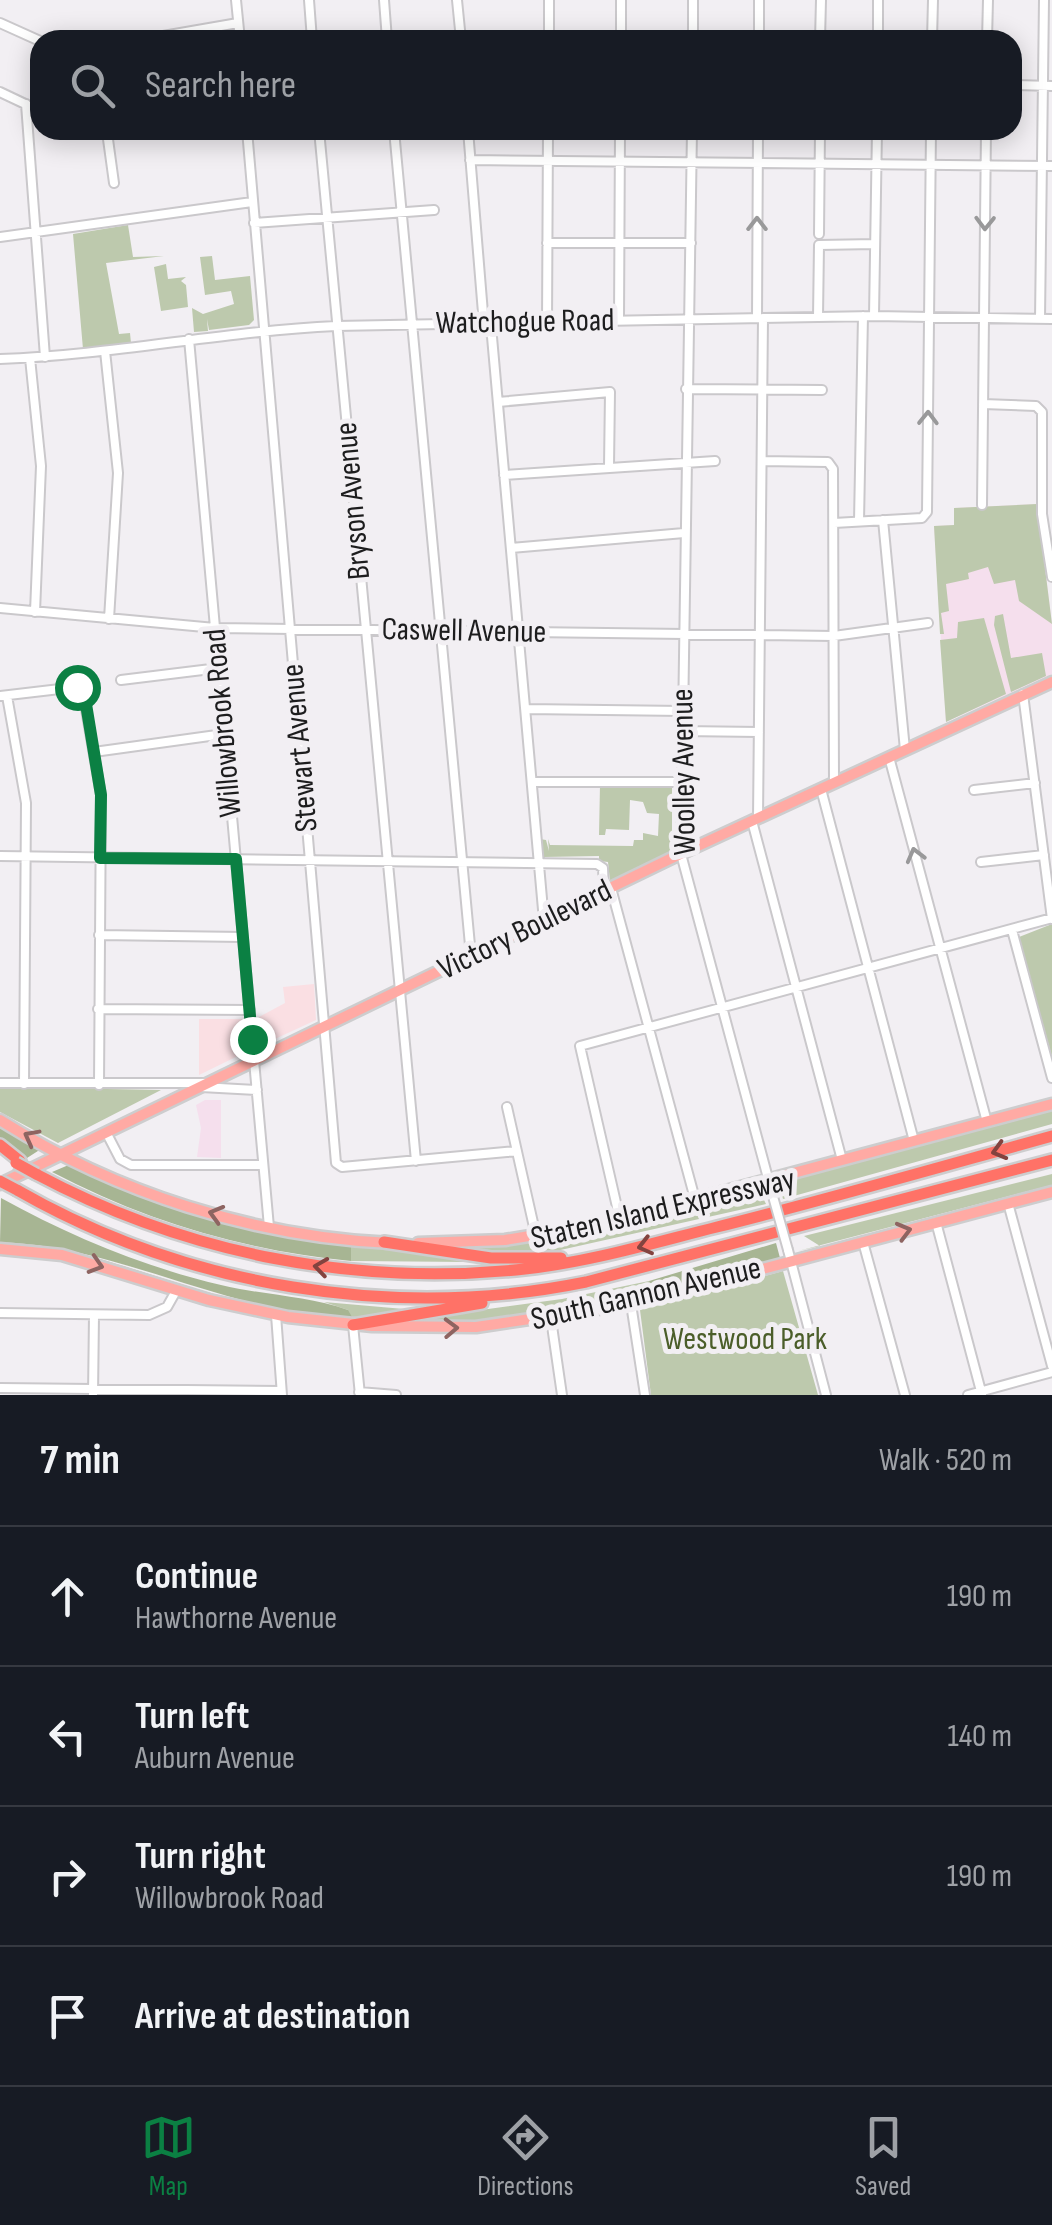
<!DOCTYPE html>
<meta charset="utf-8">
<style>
:root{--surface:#171b24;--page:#242831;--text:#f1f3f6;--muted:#9ea1a6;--line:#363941;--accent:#0b8043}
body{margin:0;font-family:"Sofia Sans Condensed",sans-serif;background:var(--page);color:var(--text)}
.stop{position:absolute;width:30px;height:30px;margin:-22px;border:8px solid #0b8043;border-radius:50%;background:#fff}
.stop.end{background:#0b8043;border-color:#fff;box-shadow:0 2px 10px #0008}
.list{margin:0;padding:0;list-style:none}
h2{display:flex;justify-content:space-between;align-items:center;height:130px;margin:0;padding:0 40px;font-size:42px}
h2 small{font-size:32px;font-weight:400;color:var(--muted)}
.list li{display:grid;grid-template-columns:65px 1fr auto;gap:30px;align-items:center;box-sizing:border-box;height:140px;padding:0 40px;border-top:2px solid var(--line)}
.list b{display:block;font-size:38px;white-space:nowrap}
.list p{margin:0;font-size:32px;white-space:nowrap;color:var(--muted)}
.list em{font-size:32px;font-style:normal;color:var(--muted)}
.icon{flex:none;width:55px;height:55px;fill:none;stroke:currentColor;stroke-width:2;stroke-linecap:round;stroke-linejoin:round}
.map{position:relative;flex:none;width:1052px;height:1395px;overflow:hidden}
.search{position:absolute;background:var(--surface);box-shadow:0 5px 25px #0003;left:30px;right:30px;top:30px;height:110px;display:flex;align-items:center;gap:25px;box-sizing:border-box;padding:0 35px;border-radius:30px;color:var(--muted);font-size:38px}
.sheet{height:690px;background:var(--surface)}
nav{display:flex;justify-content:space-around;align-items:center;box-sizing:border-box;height:140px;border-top:2px solid var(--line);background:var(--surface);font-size:28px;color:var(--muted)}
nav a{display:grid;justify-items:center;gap:5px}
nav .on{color:var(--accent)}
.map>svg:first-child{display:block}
</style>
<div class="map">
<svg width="1052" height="1395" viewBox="0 0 1052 1395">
<rect width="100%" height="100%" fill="#f2eff3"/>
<path fill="#fadfe3" d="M314 984 316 1020 262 1045 259 1017 285 1003 283 987Z
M199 1019H242L244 1053 199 1075Z"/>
<path fill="#f5dfed" d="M1037 504 1052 624V674L946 722 934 526 954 525V508Z
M205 1100H221V1158L197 1157 201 1128 196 1105Z"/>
<path fill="#bdc9ad" d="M128 225 133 257 164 256 106 263 119 334 130 333 131 343 83 349 73 234Z
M212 256 215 280 250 276 254 320 249 325 209 330 207 319 208 331 194 332 192 308 203 314 234 304 231 291 205 295 200 257Z
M166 264 168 279 186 277 181 281 186 285 188 307 161 311 154 267Z
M1037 504 1052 624 1019 601 1015 580 994 584 988 567 968 573 969 579 946 584 949 611 941 613 944 634H940L934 526 954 525V508Z
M1003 614 1011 658 1042 653 1046 676 1011 692 994 625 995 616Z
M984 618 1006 694 946 722 940 640 957 638 958 622Z
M600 785 672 786V852L610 881 608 862 599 861V856L543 857 540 839 546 840 549 851 548 839 550 845 633 846 634 840H643V833L658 836 659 814 647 813 643 802 630 800 629 830 606 829 605 835H599Z
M1052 924V1057L1019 937Z
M0 1087 161 1090 58 1143 0 1112Z
M1052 1111V1124L783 1199 779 1183Z
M1052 1174V1185L798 1251 820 1246 804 1236Z
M759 1190 766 1204 547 1253 434 1249C547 1244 650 1219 759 1190Z
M0 1242C120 1246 226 1321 348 1310L324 1302 404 1309C324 1349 156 1273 74 1253 53 1249 14 1252 0 1242Z
M351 1245 458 1258 468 1262 351 1261Z
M783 1271 818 1395H651L640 1310Z
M649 1281 652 1292C592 1308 467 1333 408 1320L562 1299Z"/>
<path fill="#a7b593" d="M0 1127 41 1149 27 1158 0 1142Z
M71 1164C162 1205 252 1234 351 1245V1261C246 1251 145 1221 52 1172Z
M1 1198C70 1236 144 1267 221 1285 263 1295 308 1296 348 1310L352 1317C229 1315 121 1246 0 1242Z
M776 1243 780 1258 652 1292 649 1281Z"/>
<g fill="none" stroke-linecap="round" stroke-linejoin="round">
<g stroke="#cac8cb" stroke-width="12">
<path id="minor" d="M236 0 240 40
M309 0 312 40
M384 0 387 40
M457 0 461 40
M0 23 40 41
M140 40 238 23
M549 40V0
M621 40V0
M693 40V0
M759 40V0
M820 40 821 0
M878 40V0
M932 40 933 0
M987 40 988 0
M1012 85 1052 86
M0 92 40 111
M26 104 45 357
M77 130 92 134 120 130
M247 130 336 1163 342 1167 517 1151
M319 130 416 1161
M394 130 471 956
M468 130 483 313 492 337 544 921
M692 130 681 854 772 1193
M107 132 114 183
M470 160 1052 166
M254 223 434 210
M819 234 820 130
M0 237 252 202
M547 243H691
M874 316 877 130
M818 317 819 245 875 244
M757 318 758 130
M1040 319 1044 0
M619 320 620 130
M547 323 548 130
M189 339 269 1227
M105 351 118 473 109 619
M30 358 41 466 35 612
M0 359C113 355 224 331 336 326L874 316 1052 319
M686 389 822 390
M498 402 610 392 609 466
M983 404 1036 406 1042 412V514L1052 577
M762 461 828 462 833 469 834 783
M504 475 715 461
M982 505 986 130
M883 520 905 750
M859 521 863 316
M834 523 922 518 927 512 931 130
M511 548 684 533
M0 608 215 628 834 636 928 623
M121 680 219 668
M1023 694 1052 919
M0 696 77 687 83 692 101 795 99 1085
M7 696 26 803 24 1084
M526 709 683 711
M682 731 759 732
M94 752 224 734
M889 757 987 1122
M532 782H682
M821 789 914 1141
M974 790 1035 783
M758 818 763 318
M752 821 842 1160
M0 856 597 864 603 868 604 891
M981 862 1044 855
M611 888 695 1199
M1012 930 1052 1078
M99 935 243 937
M98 1009 250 1010
M0 1083H204
M201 1087 257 1090
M507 1107 536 1236
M106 1132 120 1159 131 1165H263
M1008 1203 1052 1366
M620 1220 580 1046 1052 918
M936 1222 982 1395
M863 1242 905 1395
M788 1250 826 1395
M631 1304 645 1395
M0 1313 149 1315 167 1307 176 1291
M276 1315 282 1395
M551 1319 562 1395
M353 1325 360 1395
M0 1388 281 1391
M359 1392 396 1395
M93 1395 94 1315
M968 1395 1052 1372"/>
</g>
<g stroke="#cdcdce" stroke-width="15">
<path id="major" d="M0 1120C116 1193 254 1237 391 1243
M0 1184 674 857 1052 682
M418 1243 505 1240 602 1224 1052 1104
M0 1249 62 1255 209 1300 288 1317 372 1326 476 1327 631 1304 1052 1192"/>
</g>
<g stroke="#cdcdce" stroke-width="16">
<path id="highway" d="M0 1145 20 1161
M36 1174C186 1254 356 1287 525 1269 590 1262 653 1243 717 1227 829 1199 940 1167 1052 1136
M17 1190C186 1287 394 1321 586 1282L1052 1160
M384 1242 491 1258H561
M353 1325 482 1303"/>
</g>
<use href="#minor" stroke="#fff" stroke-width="8"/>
<use href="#major" stroke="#ffaaa4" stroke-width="10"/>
<use href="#highway" stroke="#ff7267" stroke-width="11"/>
<g stroke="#cac8cb" stroke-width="12" stroke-linecap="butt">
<path id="minor-bridge" d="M772 1193 788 1250"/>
</g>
<g stroke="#cdcdce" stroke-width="16" stroke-linecap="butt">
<path id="highway-bridge" d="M16 1163 36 1174
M0 1181 17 1190"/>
</g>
<use href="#minor-bridge" stroke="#fff" stroke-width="8"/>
<use href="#highway-bridge" stroke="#ff7267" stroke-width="11"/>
</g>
<defs><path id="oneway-chevron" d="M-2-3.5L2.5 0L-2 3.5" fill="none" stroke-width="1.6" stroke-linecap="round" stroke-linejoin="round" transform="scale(2.5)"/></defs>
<g stroke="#99999a">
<use href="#oneway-chevron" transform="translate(985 223) rotate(91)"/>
<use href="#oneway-chevron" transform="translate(757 224) rotate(-90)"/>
<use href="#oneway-chevron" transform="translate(928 418) rotate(-89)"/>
<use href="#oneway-chevron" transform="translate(915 855) rotate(-105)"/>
</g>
<g stroke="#8e6461">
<use href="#oneway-chevron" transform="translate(31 1137) rotate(-152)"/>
<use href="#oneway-chevron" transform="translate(216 1214) rotate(-164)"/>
<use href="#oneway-chevron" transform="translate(904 1231) rotate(-15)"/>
<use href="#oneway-chevron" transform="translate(96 1265) rotate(17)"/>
<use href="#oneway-chevron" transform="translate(451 1328) rotate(-2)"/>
</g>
<g stroke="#83433f">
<use href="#oneway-chevron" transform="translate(999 1151) rotate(164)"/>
<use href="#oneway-chevron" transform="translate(645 1246) rotate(166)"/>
<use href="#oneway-chevron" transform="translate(321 1267) rotate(-172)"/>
</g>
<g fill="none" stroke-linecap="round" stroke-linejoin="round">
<path stroke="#0b8043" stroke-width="12" d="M77 687 84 692 101 795 100 858 236 859 252 1039"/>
</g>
<g text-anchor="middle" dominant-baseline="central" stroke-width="10" stroke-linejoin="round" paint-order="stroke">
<g font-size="32" fill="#1d1d1e" stroke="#f2eff3">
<text transform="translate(525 322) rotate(-1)">Watchogue Road</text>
<text transform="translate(353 501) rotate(-95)">Bryson Avenue</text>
<text transform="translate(464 631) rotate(1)">Caswell Avenue</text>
<text transform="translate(223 723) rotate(-95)">Willowbrook Road</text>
<text transform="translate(300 748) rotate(-95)">Stewart Avenue</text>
<text transform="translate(684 772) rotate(-91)">Woolley Avenue</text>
<text transform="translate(525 930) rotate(-26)">Victory Boulevard</text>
<text transform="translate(663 1209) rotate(-13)">Staten Island Expressway</text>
<text transform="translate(646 1294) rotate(-13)">South Gannon Avenue</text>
</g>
<g font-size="32" fill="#4b5e2a" stroke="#f2eff3">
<text x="745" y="1339">Westwood Park</text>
</g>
</g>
</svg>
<div class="stop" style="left:77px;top:687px"></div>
<div class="stop end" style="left:252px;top:1039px"></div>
<div class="search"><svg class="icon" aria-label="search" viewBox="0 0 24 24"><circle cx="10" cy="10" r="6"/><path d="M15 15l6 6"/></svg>Search here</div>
</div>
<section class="sheet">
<h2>7 min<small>Walk · 520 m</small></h2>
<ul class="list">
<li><svg class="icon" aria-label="ahead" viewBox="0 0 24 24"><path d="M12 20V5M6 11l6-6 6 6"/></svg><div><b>Continue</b><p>Hawthorne Avenue</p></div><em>190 m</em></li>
<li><svg class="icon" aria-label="left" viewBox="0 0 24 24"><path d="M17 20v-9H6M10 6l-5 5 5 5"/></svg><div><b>Turn left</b><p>Auburn Avenue</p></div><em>140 m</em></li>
<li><svg class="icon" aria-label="right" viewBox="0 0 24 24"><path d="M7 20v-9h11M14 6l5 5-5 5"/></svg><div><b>Turn right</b><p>Willowbrook Road</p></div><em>190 m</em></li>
<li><svg class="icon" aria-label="arrive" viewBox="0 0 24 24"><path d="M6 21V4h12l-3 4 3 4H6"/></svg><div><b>Arrive at destination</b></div></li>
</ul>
</section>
<nav>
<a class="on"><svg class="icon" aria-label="map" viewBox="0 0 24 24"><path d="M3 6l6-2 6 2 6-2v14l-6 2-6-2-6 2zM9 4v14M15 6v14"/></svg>Map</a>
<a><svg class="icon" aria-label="directions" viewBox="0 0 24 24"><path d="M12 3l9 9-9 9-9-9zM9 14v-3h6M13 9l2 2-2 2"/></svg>Directions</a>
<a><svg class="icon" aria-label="saved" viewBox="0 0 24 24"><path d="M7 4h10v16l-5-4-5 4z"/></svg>Saved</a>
</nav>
